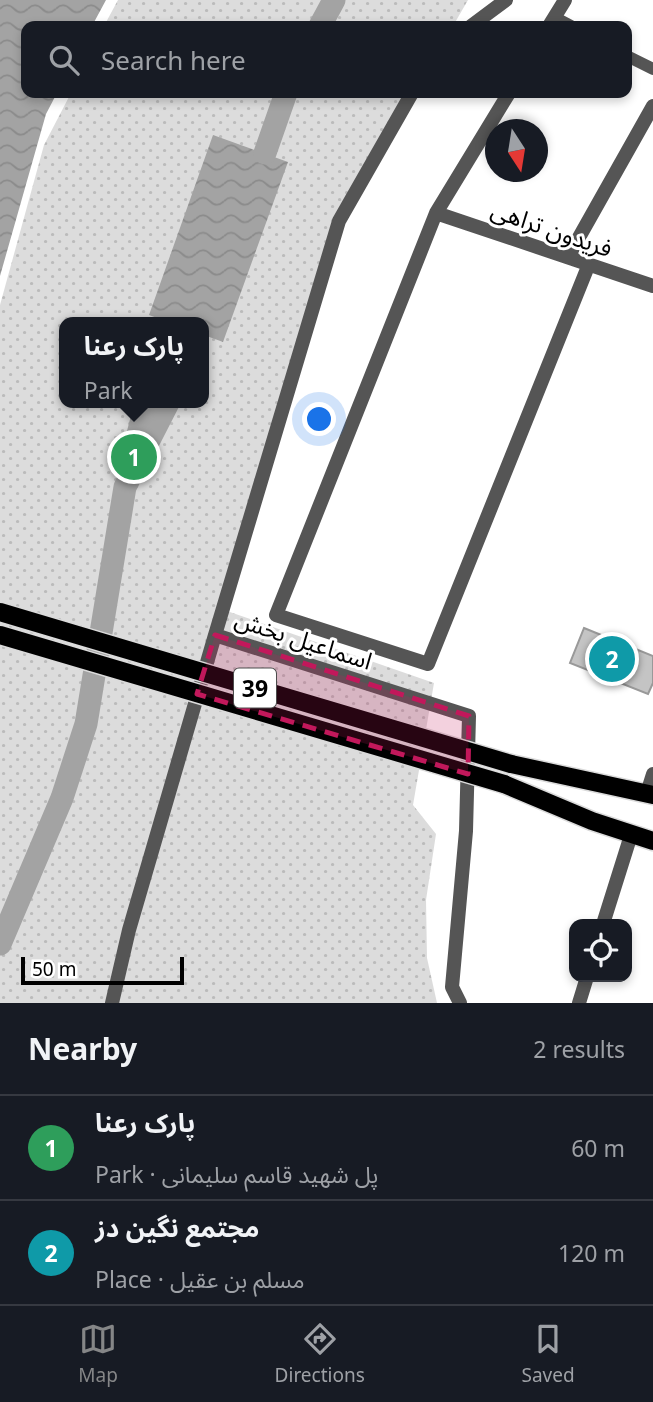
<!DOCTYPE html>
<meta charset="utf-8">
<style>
:root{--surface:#171b24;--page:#242831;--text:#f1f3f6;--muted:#9ea1a6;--line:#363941;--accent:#858687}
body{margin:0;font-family:"Noto Sans","Noto Sans Arabic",sans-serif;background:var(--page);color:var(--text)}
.controls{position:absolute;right:21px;bottom:21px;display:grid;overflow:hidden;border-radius:14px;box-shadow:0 4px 10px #0003}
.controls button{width:63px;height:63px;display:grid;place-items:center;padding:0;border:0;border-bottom:2px solid var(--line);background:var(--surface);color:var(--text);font:35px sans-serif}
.compass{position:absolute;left:485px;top:119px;width:63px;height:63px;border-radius:50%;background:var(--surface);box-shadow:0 4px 10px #0003;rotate:168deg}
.scale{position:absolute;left:21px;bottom:18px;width:163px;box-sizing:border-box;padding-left:7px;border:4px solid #000;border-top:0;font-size:19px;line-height:24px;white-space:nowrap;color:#000;-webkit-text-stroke:5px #fff;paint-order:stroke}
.you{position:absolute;left:320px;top:420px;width:24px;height:24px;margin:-18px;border:5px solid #fff;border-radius:50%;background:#1a73e8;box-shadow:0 0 0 10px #1a73e833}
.badge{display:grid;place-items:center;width:46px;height:46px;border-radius:50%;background:var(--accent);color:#fff;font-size:23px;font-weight:700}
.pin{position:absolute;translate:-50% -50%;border:4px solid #fff;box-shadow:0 2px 7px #0006}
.popup{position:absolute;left:59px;top:317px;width:150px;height:91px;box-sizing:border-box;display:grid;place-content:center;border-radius:14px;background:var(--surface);filter:drop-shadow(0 2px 5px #0005);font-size:23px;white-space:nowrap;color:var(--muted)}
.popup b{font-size:26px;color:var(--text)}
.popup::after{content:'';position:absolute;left:50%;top:100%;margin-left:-14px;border:14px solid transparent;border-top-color:var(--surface)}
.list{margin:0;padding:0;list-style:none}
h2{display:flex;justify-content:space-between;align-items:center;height:91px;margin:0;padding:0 28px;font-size:30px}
h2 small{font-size:23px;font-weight:400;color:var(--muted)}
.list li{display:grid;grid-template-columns:46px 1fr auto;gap:21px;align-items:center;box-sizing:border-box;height:105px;padding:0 28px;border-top:2px solid var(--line)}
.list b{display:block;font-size:26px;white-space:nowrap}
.list p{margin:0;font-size:23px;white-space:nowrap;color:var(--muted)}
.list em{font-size:23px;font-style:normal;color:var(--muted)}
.icon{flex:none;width:38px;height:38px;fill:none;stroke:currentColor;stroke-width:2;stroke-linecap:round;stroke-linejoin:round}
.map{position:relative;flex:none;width:653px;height:1003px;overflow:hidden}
.search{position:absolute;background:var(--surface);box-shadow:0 4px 10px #0003;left:21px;right:21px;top:21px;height:77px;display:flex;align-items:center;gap:18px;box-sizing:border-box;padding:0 24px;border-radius:14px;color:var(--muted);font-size:26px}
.sheet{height:301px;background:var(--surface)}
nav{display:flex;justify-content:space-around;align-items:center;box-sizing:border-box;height:98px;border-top:2px solid var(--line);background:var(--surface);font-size:19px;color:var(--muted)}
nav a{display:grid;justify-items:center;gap:4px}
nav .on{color:var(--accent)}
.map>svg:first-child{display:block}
</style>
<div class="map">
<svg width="653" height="1003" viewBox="0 0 653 1003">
<defs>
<pattern id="park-dots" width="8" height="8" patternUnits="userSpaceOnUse" patternTransform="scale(1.75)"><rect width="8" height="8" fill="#dcdcdc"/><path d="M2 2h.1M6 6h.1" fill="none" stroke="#bbb" stroke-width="1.8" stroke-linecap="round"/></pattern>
<pattern id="water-waves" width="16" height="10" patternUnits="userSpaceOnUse" patternTransform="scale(1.75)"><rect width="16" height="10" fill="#a3a3a3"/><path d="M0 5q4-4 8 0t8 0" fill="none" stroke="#8b8b8b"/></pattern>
</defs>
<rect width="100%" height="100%" fill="#fff"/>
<path fill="url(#park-dots)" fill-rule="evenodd" d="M118 0H468L453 26H104Z
M71 93H414L339 221 224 610 434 683 413 805 436 834 426 900 427 958 437 1003H0V305L44 145ZM64 322H204V403H64Z"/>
<path fill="url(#water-waves)" d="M0 0H106L92 26H26V93H57L46 114 0 276Z
M213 135 288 162 223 342 204 335V322H168L149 315Z"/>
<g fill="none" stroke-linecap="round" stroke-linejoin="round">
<path stroke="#a3a3a3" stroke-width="23" d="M320 26 334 0
M265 153 286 93
M135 446 146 403
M0 944 62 798 86 724 125 487 168 403"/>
</g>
<path fill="#c4c4c4" stroke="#999" stroke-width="2" d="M584 628 653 656V683L648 694 570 663Z"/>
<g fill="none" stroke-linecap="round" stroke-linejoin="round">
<g stroke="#dbdbdb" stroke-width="21">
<path id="primary" d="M511 764 653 795
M504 784 592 821 653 841"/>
</g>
<path stroke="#555" stroke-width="12" d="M554 17 571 26
M627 56 653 69"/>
<path stroke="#555" stroke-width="14" d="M471 26 506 0
M549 26 565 0
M509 93 436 213 276 615 428 664 589 264
M436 213 653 286
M568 257 653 106
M215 635 339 221 412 93
M647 793 653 774
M603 924 631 835
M112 1003 129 930 215 635 469 716 466 831 452 987 460 1003
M579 1003 587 977"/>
<use href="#primary" stroke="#000" stroke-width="18"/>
<g stroke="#dbdbdb" stroke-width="21" stroke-linecap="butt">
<path id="primary-bridge" d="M0 612 511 764
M0 635 504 784"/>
</g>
<use href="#primary-bridge" stroke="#000" stroke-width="18"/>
</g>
<path fill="#c2185b" fill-opacity="0.2" stroke="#c2185b" stroke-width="5" stroke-dasharray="14 9" stroke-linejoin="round" d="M215 635 469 716 468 774 197 694Z"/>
<g text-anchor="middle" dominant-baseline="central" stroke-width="6" stroke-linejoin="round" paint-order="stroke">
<rect fill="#fff" stroke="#4c4c4c" stroke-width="2" x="234" y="668.5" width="42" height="39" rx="5"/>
<g font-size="23" font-weight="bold" fill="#000">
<text x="255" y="688">39</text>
</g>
<g font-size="24" fill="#000" stroke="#fff">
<text transform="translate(552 228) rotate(19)">فریدون تراهی</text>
<text transform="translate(304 639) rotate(18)">اسماعیل بخش</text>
</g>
</g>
</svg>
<div class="controls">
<button><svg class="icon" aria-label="locate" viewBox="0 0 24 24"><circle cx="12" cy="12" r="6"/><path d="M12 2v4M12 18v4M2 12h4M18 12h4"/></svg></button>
</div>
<svg class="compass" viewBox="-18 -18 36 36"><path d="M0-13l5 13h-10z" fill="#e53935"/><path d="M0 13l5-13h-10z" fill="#9ea1a6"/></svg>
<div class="scale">50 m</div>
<div class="you"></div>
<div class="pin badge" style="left:134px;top:457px;background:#2e9e5b">1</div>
<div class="popup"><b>پارک رعنا</b>Park</div>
<div class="pin badge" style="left:612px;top:659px;background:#0f9aa8">2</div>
<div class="search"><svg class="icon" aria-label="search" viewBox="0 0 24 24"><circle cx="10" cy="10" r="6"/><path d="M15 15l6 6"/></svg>Search here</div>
</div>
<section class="sheet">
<h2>Nearby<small>2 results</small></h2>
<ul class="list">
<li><span class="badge" style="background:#2e9e5b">1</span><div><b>پارک رعنا</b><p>Park · پل شهید قاسم سلیمانی</p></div><em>60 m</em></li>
<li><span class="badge" style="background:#0f9aa8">2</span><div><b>مجتمع نگین دز</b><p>Place · مسلم بن عقیل</p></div><em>120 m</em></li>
</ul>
</section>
<nav>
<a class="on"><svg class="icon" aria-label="map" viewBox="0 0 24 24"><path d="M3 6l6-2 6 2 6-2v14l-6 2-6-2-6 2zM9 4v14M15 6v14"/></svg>Map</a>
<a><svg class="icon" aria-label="directions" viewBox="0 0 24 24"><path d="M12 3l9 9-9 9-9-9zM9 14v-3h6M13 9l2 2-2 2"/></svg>Directions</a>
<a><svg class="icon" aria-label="saved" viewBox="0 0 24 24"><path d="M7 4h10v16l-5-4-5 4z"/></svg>Saved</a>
</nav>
